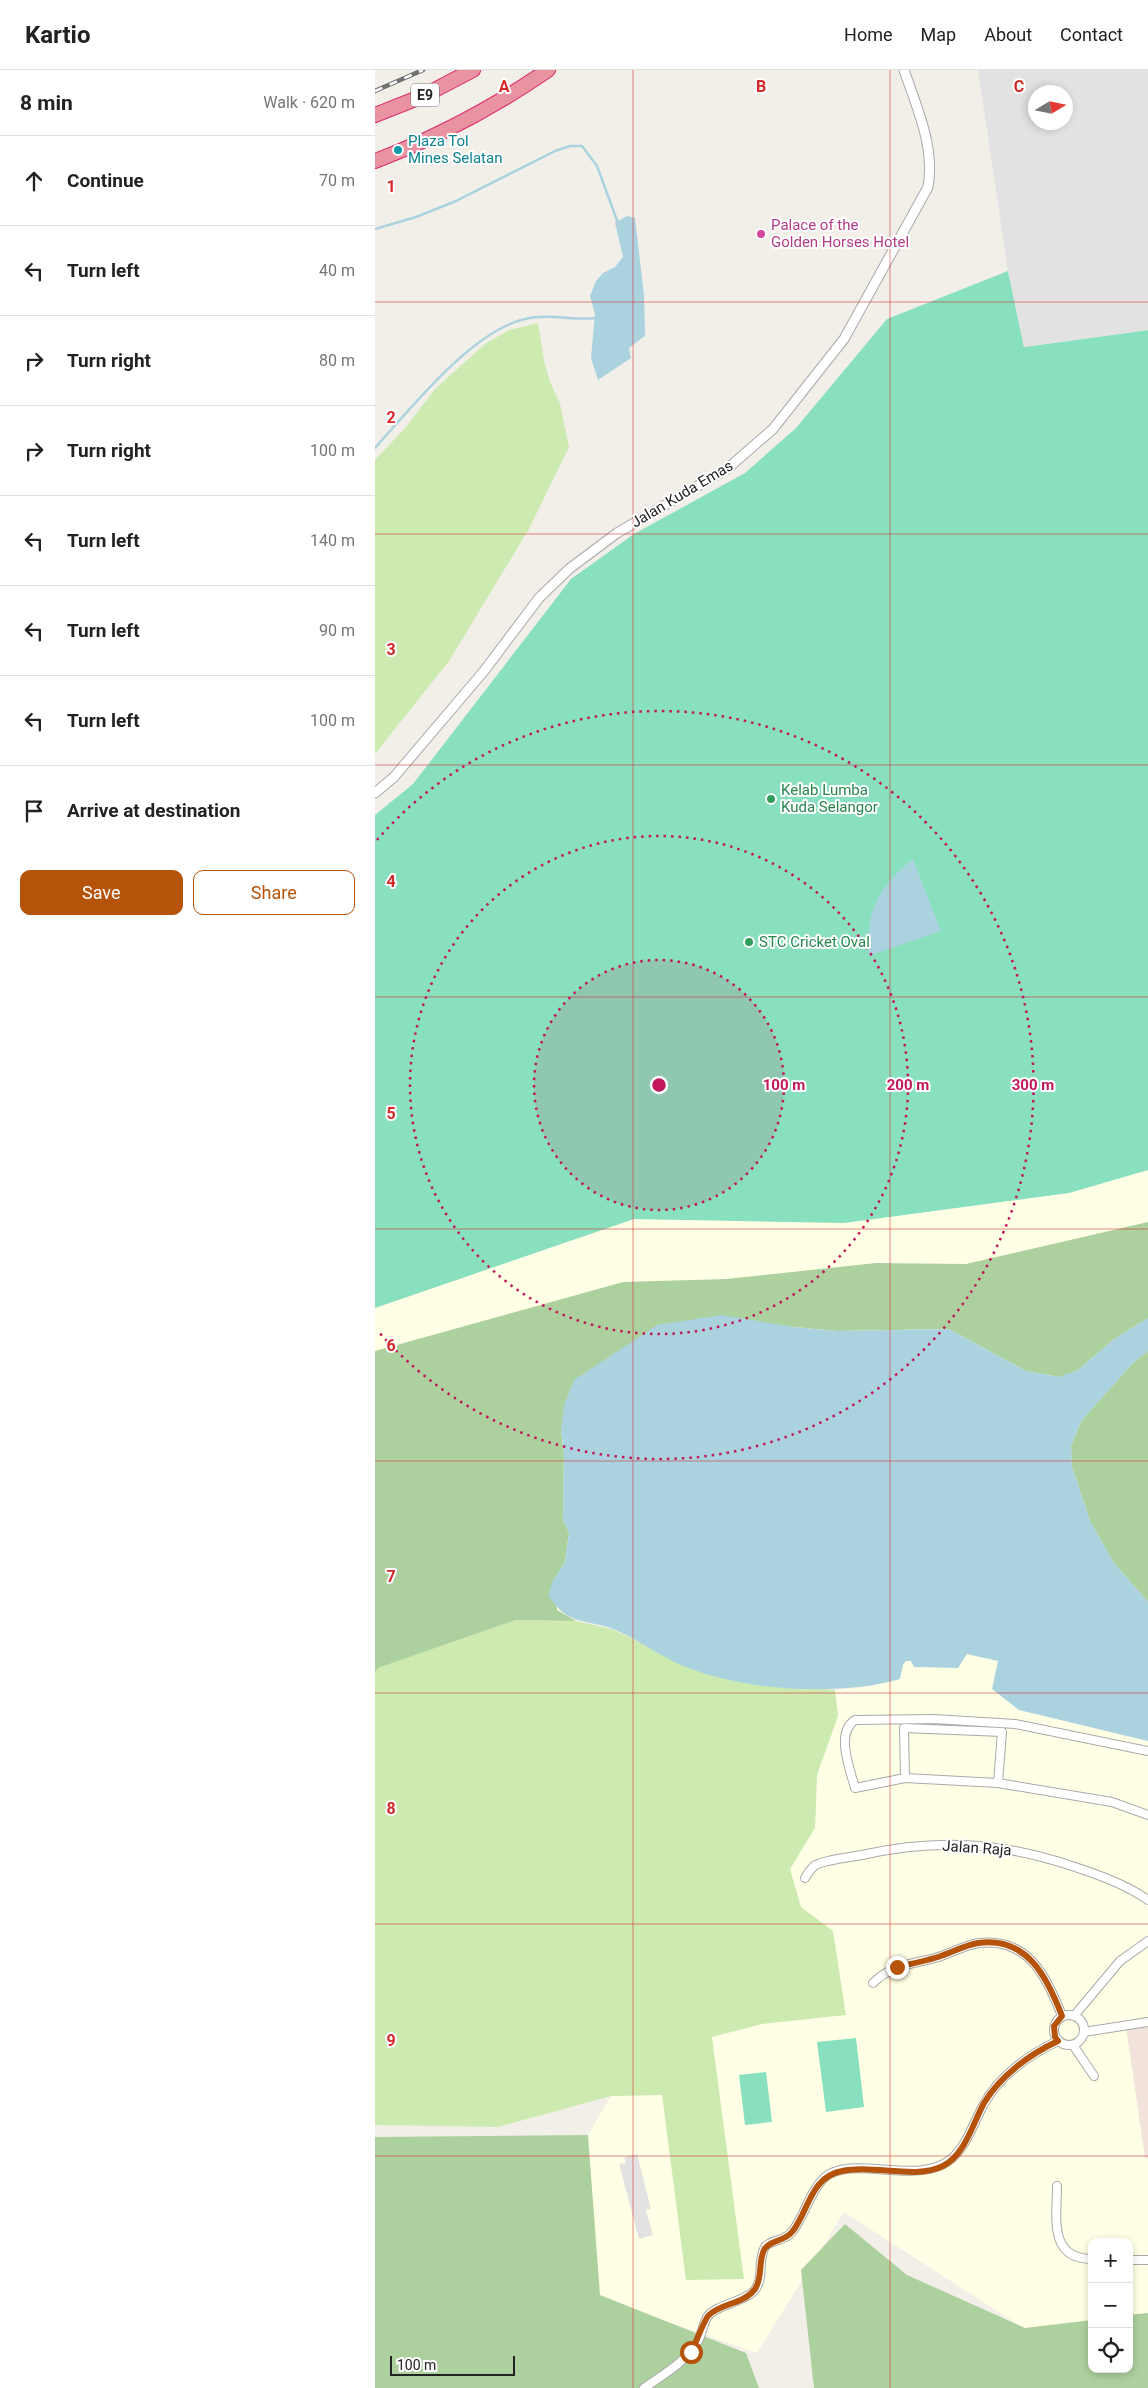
<!DOCTYPE html>
<meta charset="utf-8">
<style>
:root{--surface:#fff;--page:#f2f2f2;--text:#222;--muted:#767676;--line:#e0e0e0;--accent:#b45309}
body{margin:0;font-family:Roboto,sans-serif;background:var(--page);color:var(--text)}
.controls{position:absolute;right:15px;bottom:15px;display:grid;overflow:hidden;border-radius:10px;box-shadow:0 2px 8px #0003}
.controls button{width:45px;height:45px;display:grid;place-items:center;padding:0;border:0;border-bottom:1px solid var(--line);background:var(--surface);color:var(--text);font:25px sans-serif}
.compass{position:absolute;left:653px;top:15px;width:45px;height:45px;border-radius:50%;background:var(--surface);box-shadow:0 2px 8px #0003;rotate:80deg}
.scale{position:absolute;left:15px;bottom:12px;width:125px;box-sizing:border-box;padding-left:5px;border:2px solid #222;border-top:0;font-size:14px;line-height:18px;white-space:nowrap;color:#222;-webkit-text-stroke:4px #fff;paint-order:stroke}
.stop{position:absolute;width:15px;height:15px;margin:-11px;border:4px solid #b45309;border-radius:50%;background:#fff}
.stop.end{background:#b45309;border-color:#fff;box-shadow:0 1px 5px #0008}
.list{margin:0;padding:0;list-style:none}
h2{display:flex;justify-content:space-between;align-items:center;height:65px;margin:0;padding:0 20px;font-size:21px}
h2 small{font-size:16px;font-weight:400;color:var(--muted)}
.list li{display:grid;grid-template-columns:32px 1fr auto;gap:15px;align-items:center;box-sizing:border-box;height:90px;padding:0 20px;border-top:1px solid var(--line)}
.list b{display:block;font-size:19px;white-space:nowrap}
.list em{font-size:16px;font-style:normal;color:var(--muted)}
.actions{display:flex;gap:10px;padding:15px 20px}
.actions a{flex:1;padding:11px 0;border:1px solid var(--accent);border-radius:10px;text-align:center;font-size:18px;color:var(--accent)}
.actions .main{background:var(--accent);color:#fff}
.icon{flex:none;width:28px;height:28px;fill:none;stroke:currentColor;stroke-width:2;stroke-linecap:round;stroke-linejoin:round}
.map{position:relative;flex:none;width:773px;height:2318px;overflow:hidden}
header{display:flex;align-items:center;gap:30px;box-sizing:border-box;height:70px;padding:0 25px;background:var(--surface);border-bottom:1px solid var(--line)}
header strong{font-size:24px}
nav{display:flex;gap:28px;margin-inline-start:auto;font-size:18px}
main{display:flex}
aside{flex:1;background:var(--surface)}
.map>svg:first-child{display:block}
</style>
<header>
<strong>Kartio</strong>
<nav><a>Home</a><a>Map</a><a>About</a><a>Contact</a></nav>
</header>
<main>
<aside>
<h2>8 min<small>Walk · 620 m</small></h2>
<ul class="list">
<li><svg class="icon" aria-label="ahead" viewBox="0 0 24 24"><path d="M12 20V5M6 11l6-6 6 6"/></svg><div><b>Continue</b></div><em>70 m</em></li>
<li><svg class="icon" aria-label="left" viewBox="0 0 24 24"><path d="M17 20v-9H6M10 6l-5 5 5 5"/></svg><div><b>Turn left</b></div><em>40 m</em></li>
<li><svg class="icon" aria-label="right" viewBox="0 0 24 24"><path d="M7 20v-9h11M14 6l5 5-5 5"/></svg><div><b>Turn right</b></div><em>80 m</em></li>
<li><svg class="icon" aria-label="right" viewBox="0 0 24 24"><path d="M7 20v-9h11M14 6l5 5-5 5"/></svg><div><b>Turn right</b></div><em>100 m</em></li>
<li><svg class="icon" aria-label="left" viewBox="0 0 24 24"><path d="M17 20v-9H6M10 6l-5 5 5 5"/></svg><div><b>Turn left</b></div><em>140 m</em></li>
<li><svg class="icon" aria-label="left" viewBox="0 0 24 24"><path d="M17 20v-9H6M10 6l-5 5 5 5"/></svg><div><b>Turn left</b></div><em>90 m</em></li>
<li><svg class="icon" aria-label="left" viewBox="0 0 24 24"><path d="M17 20v-9H6M10 6l-5 5 5 5"/></svg><div><b>Turn left</b></div><em>100 m</em></li>
<li><svg class="icon" aria-label="arrive" viewBox="0 0 24 24"><path d="M6 21V4h12l-3 4 3 4H6"/></svg><div><b>Arrive at destination</b></div></li>
</ul>
<div class="actions"><a class="main">Save</a><a>Share</a></div>
</aside>
<div class="map">
<svg width="773" height="2318" viewBox="0 0 773 2318">
<rect width="100%" height="100%" fill="#f2efe9"/>
<path fill="#ffffe5" d="M773 1100V1248L182 1540 201 1551 141 1550 3 1598 0 1593V1238L259 1149 469 1153 694 1123Z
M592 1584 623 1591 644 1640 773 1671V2243L754 2245V2172H717V2250L650 2259 469 2142 382 2283 216 2225 213 2065 236 2026 287 2025 337 1966 387 1954 458 1861 426 1838 415 1799 440 1758 442 1705 463 1646 460 1620 500 1616 531 1591Z"/>
<path fill="#f3e3dd" d="M773 1954V2088H770L751 1957Z"/>
<path fill="#cdebb0" d="M163 253 169 290 174 309 185 334 194 377 154 459 74 591 0 684V390L30 358 61 318 110 274 134 260Z
M141 1550 201 1551 240 1560 318 1600 421 1617 460 1620 463 1646 442 1705 440 1758 415 1799 426 1837 458 1861 471 1945 387 1954 337 1967 369 2209 311 2210 287 2025 236 2026 123 2057 0 2055V1602L3 1598Z"/>
<path fill="#add19e" d="M773 1152V1248L738 1270 703 1300 685 1307 651 1301 574 1259 462 1261 419 1257 186 1361 189 1384 188 1449 194 1463 190 1492 178 1511 182 1540 201 1551 141 1550 3 1598 0 1602V1281L248 1212 351 1209 501 1193 591 1194Z
M773 1281V1532L739 1493 715 1451 697 1397 696 1376 706 1351 758 1293Z
M213 2065 225 2225 371 2283 384 2318H0V2067Z
M470 2154 532 2205 650 2258 717 2250V2299H754V2245L773 2243V2318H439L426 2200Z"/>
<path fill="#88e0be" d="M633 201 649 277 773 260V1100L694 1123 469 1153 259 1149 0 1238V745L38 714 196 509 259 464 370 403 421 358 512 249Z
M481 1968 489 2037 451 2042 442 1972Z
M391 2002 397 2052 370 2055 364 2005Z"/>
<path fill="#e2e2e2" fill-rule="evenodd" d="M603 0H773V260L649 277 633 201ZM660 22H690V52H660Z
M262 2084 276 2139 271 2140 278 2165 264 2169 244 2094 251 2093 249 2087Z"/>
<path fill="#aad3df" d="M252 146 260 148 269 225 270 266 254 278 256 288 223 310 216 288 220 244 215 226 221 211 228 203 240 197 248 187 240 153Z
M538 789 566 861 494 886C490 841 504 816 538 789Z
M346 1245 419 1257 462 1261 574 1259 651 1301 684 1307 703 1300 738 1270 773 1248V1281L758 1293 706 1351 696 1376 697 1397 715 1451 739 1493 773 1532V1671L644 1640 617 1619 623 1591 592 1584 583 1598 539 1597 536 1591H531L528 1595 525 1609C466 1626 377 1621 319 1600 292 1591 267 1572 241 1560 211 1548 193 1557 173 1525L178 1511 190 1492 194 1463 188 1449 189 1384 186 1361 189 1335 199 1310 282 1255Z"/>
<g fill="none" stroke-linecap="round" stroke-linejoin="round">
<path stroke="#aad3df" stroke-width="2.5" d="M0 159 41 147 81 131 180 81 195 76H207L222 96 243 153
M0 378C36 338 97 261 150 249 173 243 199 251 223 248"/>
<g stroke="#a9a9a9" stroke-width="10">
<path id="minor" d="M773 1681 640 1654 559 1649 480 1650C460 1663 475 1699 480 1718L530 1708 623 1713 737 1732 773 1745
M530 1708 529 1658 627 1662 623 1713
M430 1808C432 1804 436 1799 439 1796 447 1790 476 1787 487 1785 562 1768 625 1772 697 1796 724 1805 750 1814 773 1830
M498 1913C516 1895 537 1894 560 1888 575 1884 589 1875 604 1873 653 1867 672 1907 687 1946
M679 1960a15 15 0 1 1 30 0a15 15 0 1 1-30 0Z
M699 1946 745 1891 773 1871
M709 1962 773 1952
M698 1975 719 2006
M682 2116C682 2147 673 2189 717 2189
M754 2190H773
M269 2318C288 2305 312 2291 323 2271 327 2264 328 2253 333 2246 341 2235 368 2232 379 2221 390 2208 382 2190 390 2177 395 2170 409 2171 416 2163 430 2147 433 2124 449 2108 476 2083 543 2117 576 2089 592 2076 599 2051 609 2034 624 2006 655 1984 683 1971"/>
</g>
<g stroke="#a9a9a9" stroke-width="11">
<path id="tertiary" d="M0 723 19 707 109 601 164 528 194 499 242 463 352 399 398 359 469 269 553 117C560 77 542 38 529 0"/>
</g>
<g stroke="#dc2a67" stroke-width="16">
<path id="motorway" d="M0 45 48 26 98 0
M0 91C61 68 119 37 173 0"/>
</g>
<use href="#minor" stroke="#fff" stroke-width="8"/>
<use href="#tertiary" stroke="#fff" stroke-width="9"/>
<use href="#motorway" stroke="#e892a2" stroke-width="14"/>
<g stroke="#707070" stroke-width="4.5">
<path id="rail" d="M0 21 48 0"/>
</g>
<use href="#rail" stroke="#fff" stroke-width="2.5" stroke-dasharray="8" stroke-linecap="butt"/>
</g>
<g fill="none" stroke-linecap="round" stroke-linejoin="round">
<path stroke="#b45309" stroke-width="6" d="M316 2282C321 2274 329 2249 334 2245 346 2233 369 2234 380 2219 388 2207 383 2192 389 2180 394 2170 409 2172 417 2162 434 2141 435 2107 467 2101 498 2094 540 2110 568 2096 590 2085 598 2053 609 2033 625 2006 655 1984 683 1971L680 1967 679 1956 687 1946C672 1907 652 1866 603 1873 590 1875 576 1883 563 1887 550 1891 536 1894 522 1897"/>
</g>
<path fill="none" stroke="#d62828" stroke-width="1" stroke-opacity="0.55" d="M258 0V2318M515 0V2318M0 232H773M0 464H773M0 695H773M0 927H773M0 1159H773M0 1391H773M0 1623H773M0 1854H773M0 2086H773"/>
<circle cx="284" cy="1015" r="125" fill="#c2185b" fill-opacity=".12"/>
<g fill="none" stroke="#c2185b" stroke-width="2.5" stroke-dasharray="2.5 5">
<circle cx="284" cy="1015" r="125"/>
<circle cx="284" cy="1015" r="249"/>
<path d="M2 770A374 374 0 1 1 2 1260"/>
</g>
<circle fill="#0f9aa8" stroke="#fff" stroke-width="2" cx="23" cy="80" r="5"/>
<circle fill="#d1479c" stroke="#fff" stroke-width="2" cx="386" cy="164" r="5"/>
<g fill="#2e9e5b" stroke="#fff" stroke-width="2">
<circle cx="396" cy="729" r="5"/>
<circle cx="374" cy="872" r="5"/>
</g>
<g text-anchor="middle" dominant-baseline="central" stroke-width="4" stroke-linejoin="round" paint-order="stroke">
<rect fill="#fff" stroke="#646464" stroke-width="1" x="36" y="13.5" width="28" height="23" rx="4"/>
<g font-size="14" font-weight="bold" fill="#222">
<text x="50" y="25">E9</text>
</g>
<g font-size="15" fill="#0d838f" stroke="#fff" text-anchor="start">
<text x="33" y="71">Plaza Tol<tspan x="33" dy="17">Mines Selatan</tspan></text>
</g>
<g font-size="15" fill="#b23c85" stroke="#fff" text-anchor="start">
<text x="396" y="155">Palace of the<tspan x="396" dy="17">Golden Horses Hotel</tspan></text>
</g>
<g font-size="15" fill="#222" stroke="#fff">
<text transform="translate(307 424) rotate(-31)">Jalan Kuda Emas</text>
<text transform="translate(602 1778) rotate(4)">Jalan Raja</text>
</g>
<g font-size="15" fill="#27864d" stroke="#fff" text-anchor="start">
<text x="406" y="720">Kelab Lumba<tspan x="406" dy="17">Kuda Selangor</tspan></text>
<text x="384" y="872">STC Cricket Oval</text>
</g>
</g>
<g font-size="16" text-anchor="middle" font-weight="bold" fill="#d62828" stroke="#fff" stroke-width="4" stroke-linejoin="round" paint-order="stroke">
<text x="129" y="22">A</text>
<text x="386" y="22">B</text>
<text x="644" y="22">C</text>
<text x="16" y="122">1</text>
<text x="16" y="353">2</text>
<text x="16" y="585">3</text>
<text x="16" y="817">4</text>
<text x="16" y="1049">5</text>
<text x="16" y="1281">6</text>
<text x="16" y="1512">7</text>
<text x="16" y="1744">8</text>
<text x="16" y="1976">9</text>
</g>
<circle cx="284" cy="1015" r="8" fill="#c2185b" stroke="#fff" stroke-width="2.5"/>
<g font-size="15" text-anchor="middle" font-weight="bold" fill="#c2185b" stroke="#fff" stroke-width="4" stroke-linejoin="round" paint-order="stroke">
<text x="409" y="1020">100 m</text>
<text x="533" y="1020">200 m</text>
<text x="658" y="1020">300 m</text>
</g>
</svg>
<div class="controls">
<button>+</button>
<button>−</button>
<button><svg class="icon" aria-label="locate" viewBox="0 0 24 24"><circle cx="12" cy="12" r="6"/><path d="M12 2v4M12 18v4M2 12h4M18 12h4"/></svg></button>
</div>
<svg class="compass" viewBox="-18 -18 36 36"><path d="M0-13l5 13h-10z" fill="#e53935"/><path d="M0 13l5-13h-10z" fill="#767676"/></svg>
<div class="scale">100 m</div>
<div class="stop" style="left:316px;top:2282px"></div>
<div class="stop end" style="left:522px;top:1897px"></div>
</div>
</main>
